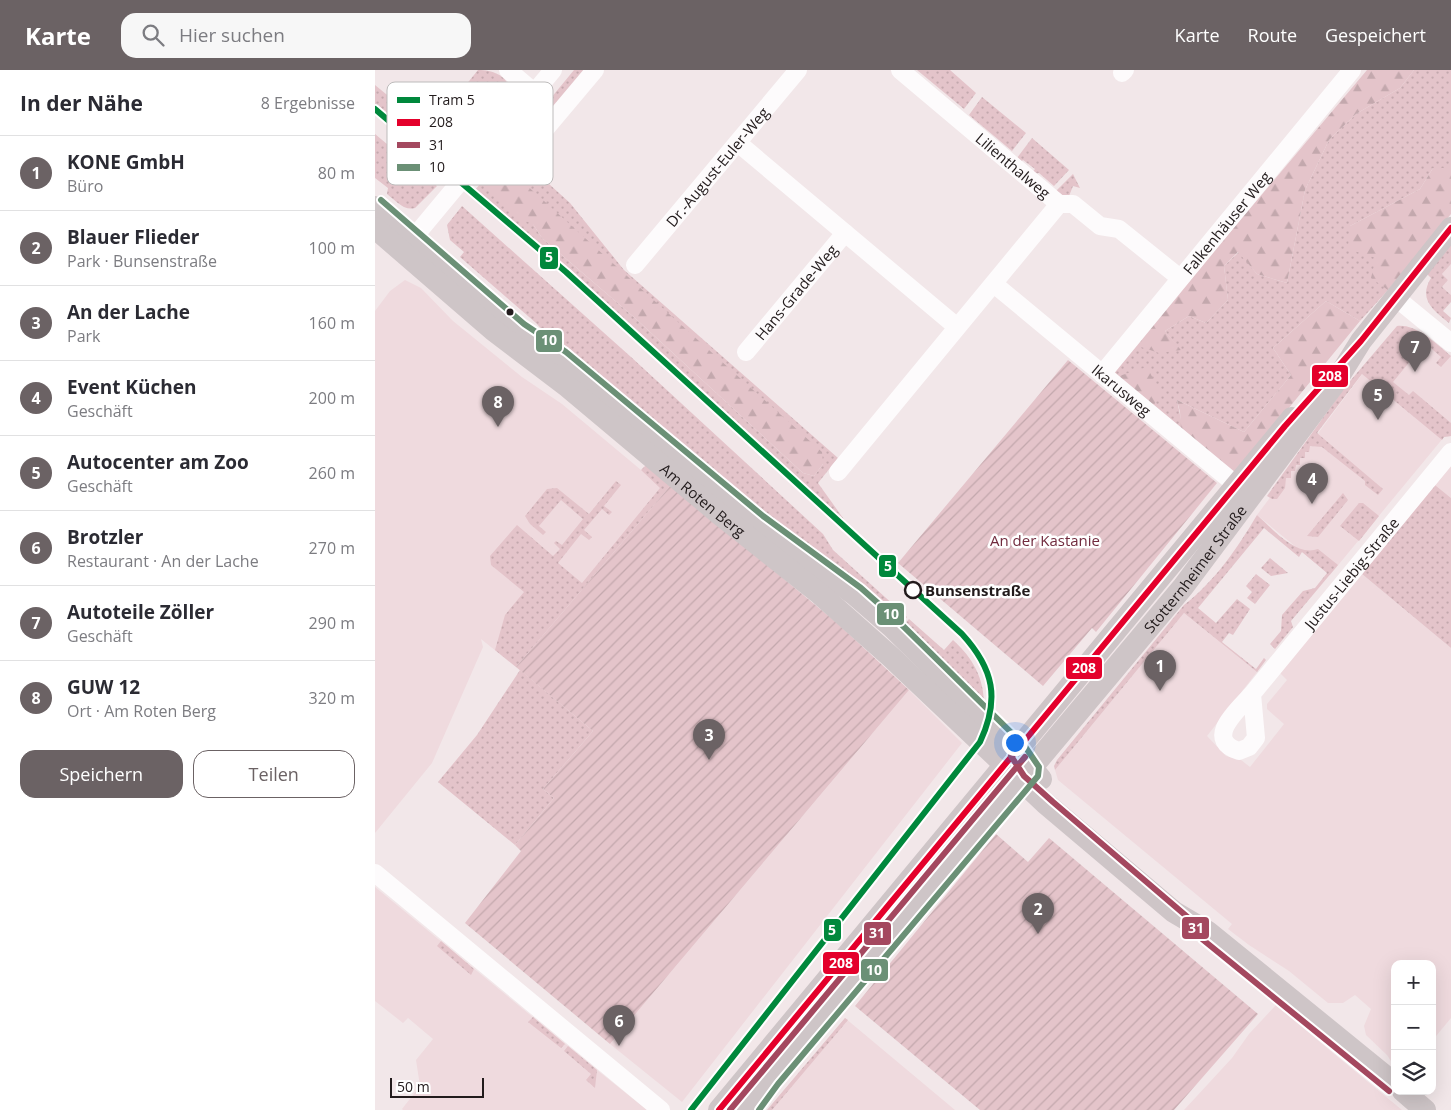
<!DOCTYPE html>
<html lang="de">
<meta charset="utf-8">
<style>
:root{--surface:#fff;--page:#f7f7f7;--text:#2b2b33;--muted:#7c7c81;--line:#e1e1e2;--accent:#6b6264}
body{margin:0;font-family:"Open Sans",sans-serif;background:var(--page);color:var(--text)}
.controls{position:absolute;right:15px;bottom:15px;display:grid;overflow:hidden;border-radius:10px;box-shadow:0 5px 20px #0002}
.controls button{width:45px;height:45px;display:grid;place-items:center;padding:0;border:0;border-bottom:1px solid var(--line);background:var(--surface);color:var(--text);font:25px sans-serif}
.scale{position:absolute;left:15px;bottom:12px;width:94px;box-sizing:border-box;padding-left:5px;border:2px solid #221b1c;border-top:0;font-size:14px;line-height:18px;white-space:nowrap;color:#221b1c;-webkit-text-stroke:4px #fff;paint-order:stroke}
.you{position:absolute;left:639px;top:672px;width:18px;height:18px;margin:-12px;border:4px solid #fff;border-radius:50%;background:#1a73e8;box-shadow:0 0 0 8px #1a73e833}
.badge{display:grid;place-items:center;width:32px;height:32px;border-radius:50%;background:var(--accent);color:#fff;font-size:16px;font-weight:700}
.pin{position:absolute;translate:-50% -41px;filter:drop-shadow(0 1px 2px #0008)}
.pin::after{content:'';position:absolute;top:26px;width:18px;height:15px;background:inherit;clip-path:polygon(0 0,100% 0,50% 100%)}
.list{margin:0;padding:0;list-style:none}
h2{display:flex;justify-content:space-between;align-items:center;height:65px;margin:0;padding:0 20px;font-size:21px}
h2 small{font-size:16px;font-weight:400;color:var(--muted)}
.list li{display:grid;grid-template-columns:32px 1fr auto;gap:15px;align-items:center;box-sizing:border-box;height:75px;padding:0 20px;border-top:1px solid var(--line)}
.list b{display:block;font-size:19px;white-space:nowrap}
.list p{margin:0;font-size:16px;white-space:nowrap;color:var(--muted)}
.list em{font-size:16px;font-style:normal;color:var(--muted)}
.actions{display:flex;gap:10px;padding:15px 20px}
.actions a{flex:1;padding:11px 0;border:1px solid var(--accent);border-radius:15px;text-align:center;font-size:18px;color:var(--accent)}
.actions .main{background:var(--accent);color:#fff}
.icon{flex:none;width:28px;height:28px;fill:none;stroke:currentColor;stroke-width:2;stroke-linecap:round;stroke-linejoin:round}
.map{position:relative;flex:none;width:1076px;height:1040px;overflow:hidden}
header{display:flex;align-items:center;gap:30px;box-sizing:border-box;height:70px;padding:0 25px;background:var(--accent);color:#fff}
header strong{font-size:24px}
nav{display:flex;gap:28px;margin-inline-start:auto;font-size:18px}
.search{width:350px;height:45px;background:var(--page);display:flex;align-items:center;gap:12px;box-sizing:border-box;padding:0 18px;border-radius:15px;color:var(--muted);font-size:19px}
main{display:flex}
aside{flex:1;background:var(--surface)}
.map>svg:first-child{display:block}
</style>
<header>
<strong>Karte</strong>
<div class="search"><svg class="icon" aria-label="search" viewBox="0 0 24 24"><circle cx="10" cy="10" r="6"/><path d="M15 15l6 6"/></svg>Hier suchen</div>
<nav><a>Karte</a><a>Route</a><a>Gespeichert</a></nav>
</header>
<main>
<aside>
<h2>In der Nähe<small>8 Ergebnisse</small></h2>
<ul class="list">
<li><span class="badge">1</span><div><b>KONE GmbH</b><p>Büro</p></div><em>80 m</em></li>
<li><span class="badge">2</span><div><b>Blauer Flieder</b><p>Park · Bunsenstraße</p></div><em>100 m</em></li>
<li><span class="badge">3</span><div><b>An der Lache</b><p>Park</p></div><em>160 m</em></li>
<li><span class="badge">4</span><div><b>Event Küchen</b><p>Geschäft</p></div><em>200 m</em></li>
<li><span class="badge">5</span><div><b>Autocenter am Zoo</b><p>Geschäft</p></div><em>260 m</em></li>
<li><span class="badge">6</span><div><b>Brotzler</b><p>Restaurant · An der Lache</p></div><em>270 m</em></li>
<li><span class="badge">7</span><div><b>Autoteile Zöller</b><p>Geschäft</p></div><em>290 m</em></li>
<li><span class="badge">8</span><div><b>GUW 12</b><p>Ort · Am Roten Berg</p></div><em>320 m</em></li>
</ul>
<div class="actions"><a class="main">Speichern</a><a>Teilen</a></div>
</aside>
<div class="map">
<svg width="1076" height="1040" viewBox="0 0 1076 1040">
<defs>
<pattern id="grass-dots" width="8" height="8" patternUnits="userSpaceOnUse" patternTransform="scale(1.25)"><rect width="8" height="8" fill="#e4c4ca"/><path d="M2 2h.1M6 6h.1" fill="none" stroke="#c3a8ad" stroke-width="1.8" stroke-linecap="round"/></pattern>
<pattern id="forest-firs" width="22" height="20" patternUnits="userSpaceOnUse" patternTransform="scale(1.25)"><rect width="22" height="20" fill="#e4c4ca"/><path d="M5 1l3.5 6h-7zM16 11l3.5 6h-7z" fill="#c3a8ad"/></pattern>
<pattern id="garden-furrows" width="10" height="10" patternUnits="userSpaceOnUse" patternTransform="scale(1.25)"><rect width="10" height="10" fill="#e4c4ca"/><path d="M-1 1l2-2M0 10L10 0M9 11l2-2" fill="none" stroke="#c3a8ad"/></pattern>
</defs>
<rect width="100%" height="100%" fill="#f2e7e9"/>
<path fill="#efdade" d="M1076 194V225L1067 217 1073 210 1067 204Z
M30 210 46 218 78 251 147 307 187 334 266 400 296 415 141 597 106 569 108 577 57 693 0 763V241L15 221Z
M1031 256 1052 267 1076 286V366L1069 367 955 505 882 445 1021 259Z
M1076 396V428L1060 415Z
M987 504 1076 578V948L1057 971V894H1020V997L1012 985 991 965 989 956 996 939 980 925 968 933H953L914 901 874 875 853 859 857 854 683 710 680 700 809 543 882 602 832 666 851 686 866 690 875 697 909 654 892 639V634L912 610 905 603Z
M534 620 587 673 307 1032 235 974Z
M0 817 222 1000 272 1040H28L27 1039 45 1016 41 990 58 969 33 948 28 953 0 931Z
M901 935 958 983 1027 1040H809L857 988 874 964Z
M470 948 580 1040H392Z"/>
<path fill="url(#grass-dots)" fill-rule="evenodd" d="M103 0C119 0 134 6 136 24L76 99 0 35V15L45 52 51 46 60 53Z
M199 0H211L155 76 150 87 152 94 195 133 249 200 463 388 443 413 478 462 181 189 100 120ZM158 154 448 394 439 406 428 403 260 248 167 168Z
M542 0H575L601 23 589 39Z
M1039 0H1076V98H1058L1045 119 975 156 1001 188 1013 220 985 251 951 231 898 278 916 305 869 362 802 330 807 355 806 361 741 307 739 299 760 275 805 280 790 261 814 246 831 253 853 230 849 196 864 182 882 204 912 213 930 120 954 70 981 44 1025 18Z
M607 27 651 63 637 81 594 45Z
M0 64 62 116 40 138C29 141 21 131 12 124L13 118 0 108Z
M657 68 694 100 679 116 664 103 659 104 657 103 660 99 648 90 646 92 642 88Z
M698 104 705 118 698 116 694 126 686 127 680 122Z
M87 136 256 287 448 464 458 480 532 547 527 553 428 478 184 278 161 253 85 187 89 182 75 170 72 155Z
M1076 174V194L1067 204 1073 210 1067 217 1076 225V232L1068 241 1076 248 1074 253C1058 240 1043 229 1056 208L1052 204Z
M1022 256C1042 254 1061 274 1076 286L1066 297 1061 293 1066 287 1050 273 1018 312 1034 325 1038 321 1076 353V366L1069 367 1067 370 987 304 942 363 1008 419 1003 425 990 415V411L947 377 935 376 934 382H930V388H925V395H921L920 401H916V408H911L910 418 902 429H897L892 426 970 317Z
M272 394 296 415 141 597 120 580 130 545 149 522 116 495 115 486 142 455 178 486 185 479 179 473 181 471 187 475 208 449 186 430 164 456 171 462 168 465 155 454 150 446 172 419 182 418 214 444 241 411 246 415 229 436 237 442 234 445 227 439 209 460 217 467 214 470 206 464 183 493 207 513 285 418 266 400Z
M1060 415 1076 428V578L987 504Z
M968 423 973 430 943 467 932 466Z
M984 433H988L1004 446 984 471 965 456Z
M882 445C898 459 921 487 943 479L963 495 916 551 918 557 900 579 895 574 906 561 907 545 928 521 940 518 952 503 927 482 924 487 889 458 823 538 841 553 862 529 875 539 858 565 854 563 847 572 881 599 889 588 891 590 882 602 809 543 680 700 679 696 682 690 809 535C840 511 862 479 882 445Z
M895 488 913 503 896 506 886 498Z
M881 504 895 515 880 534 872 528 877 522 871 516Z
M534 549 569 580 578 570C599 589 610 610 609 639L529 555Z
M145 600 218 661 168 719 179 728 140 775 63 712 102 665Z
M66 871 99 899 96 905 62 876Z
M158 947 190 974 186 978 153 952Z
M470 948 473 950 397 1040H392Z
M193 976 222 1000 220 1018 211 1010 216 1004 189 981Z"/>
<path fill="url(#forest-firs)" d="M992 0H1039L1025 18 981 44 954 70 930 120 912 213 882 204 863 182 849 196 853 230 831 253 814 246 790 261 806 280 784 283 760 275Z
M1058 98H1076V144L1013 220 996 208 1001 188 973 179 975 156 1045 119Z
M129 102 138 103 447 382 448 394 439 406 428 403 260 248 167 168 158 154 145 149 118 124 114 115Z
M951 231 985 251 859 405 806 361 805 342 802 330 869 362 916 305 898 278Z
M772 297 785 322 778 338 741 307Z"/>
<path fill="url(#garden-furrows)" d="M693 290 842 413 721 562 717 558 668 616 523 493Z
M296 415 462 553 534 620 235 974 90 853 146 781 140 775 179 728 168 719 218 661 141 597Z
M621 764 653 792 674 768 883 944 799 1040H605L480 936Z"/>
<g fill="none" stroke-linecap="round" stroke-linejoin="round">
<g stroke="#fdfbfc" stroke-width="18">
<path d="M133 0 159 22"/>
<path id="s1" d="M525 0 684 134H698L725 156 744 159 805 208"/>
<path d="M747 3 750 0"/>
<path d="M167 63 220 0"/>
<path d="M363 73 582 257"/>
<path d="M30 178 178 0"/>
<path id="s2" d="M260 195 423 0"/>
<path id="s3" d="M619 214 871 423"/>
<path d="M1020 227 1076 273"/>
<path id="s4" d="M371 282 470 163"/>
<path id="s5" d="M727 304 977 0"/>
<path d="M463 402 684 134"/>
<path id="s6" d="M877 624 881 668 874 677 864 681C827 669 865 638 877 624L1076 382"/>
<path d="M0 803 286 1040"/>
</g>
<g stroke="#cec5c7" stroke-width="22">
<path d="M0 137 144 261 185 289 383 453 480 525 517 557 643 681 666 709"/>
<path id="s7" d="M0 158 118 260 193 317 348 447 445 524 516 587 670 733 799 842 833 862 1020 1014"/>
<path d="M1028 1021 1050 1040"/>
<path d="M344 1040 917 348"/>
<path id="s8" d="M373 1040 396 1009 808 517 958 316 986 271 1076 158"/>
</g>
<g stroke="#fff" stroke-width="10">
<path id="bus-1" d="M344 1040 910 356 986 271 1076 158"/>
</g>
<g stroke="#fff" stroke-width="10">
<path id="bus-2" d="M636 686 649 706 678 732 816 850 827 869 1014 1021
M355 1040 650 687"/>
</g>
<g stroke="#fff" stroke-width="10">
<path id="bus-3" d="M6 130 149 254 191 282 388 446 486 518 523 551 649 675 664 697 663 706 403 1014 384 1040"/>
</g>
<use href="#bus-1" stroke="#e4002b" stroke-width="6"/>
<use href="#bus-2" stroke="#a4485f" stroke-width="6"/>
<use href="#bus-3" stroke="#6b9076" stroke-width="6"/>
<g stroke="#fff" stroke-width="10">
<path id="tram-1" d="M0 39 191 202 587 564C619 599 625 629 605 672L316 1040"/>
</g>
<use href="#tram-1" stroke="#00883c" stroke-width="6"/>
</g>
<circle fill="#221b1c" stroke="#fff" stroke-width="2" cx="135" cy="242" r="4.5"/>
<circle fill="#fff" stroke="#221b1c" stroke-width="2.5" cx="538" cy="520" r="8"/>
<g text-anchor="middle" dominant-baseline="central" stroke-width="5" stroke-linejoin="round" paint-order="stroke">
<g font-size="15" fill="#221b1c" stroke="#fff">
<text stroke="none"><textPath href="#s1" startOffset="148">Lilienthalweg</textPath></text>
<text stroke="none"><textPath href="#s2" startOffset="128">Dr.-August-Euler-Weg</textPath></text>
<text stroke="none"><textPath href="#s5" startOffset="196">Falkenhäuser Weg</textPath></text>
<text stroke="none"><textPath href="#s4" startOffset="78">Hans-Grade-Weg</textPath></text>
<text stroke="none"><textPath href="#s3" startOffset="166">Ikarusweg</textPath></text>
<text stroke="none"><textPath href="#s7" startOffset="426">Am Roten Berg</textPath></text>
<text stroke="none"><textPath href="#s8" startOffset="702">Stotternheimer Straße</textPath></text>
<text stroke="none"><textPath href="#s6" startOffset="298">Justus-Liebig-Straße</textPath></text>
</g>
<g font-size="15" fill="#712b3e" stroke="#fff">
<text x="670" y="470">An der Kastanie</text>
</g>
<g font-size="15" font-weight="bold" fill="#221b1c" stroke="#fff" text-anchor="start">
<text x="550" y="520">Bunsenstraße</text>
</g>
</g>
<rect x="12" y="12" width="166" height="103" rx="8" fill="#fff" stroke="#bdbbbb" stroke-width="1"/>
<rect x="22" y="27" width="23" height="6" fill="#00883c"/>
<rect x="22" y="49" width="23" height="7" fill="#e4002b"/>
<rect x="22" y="72" width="23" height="6" fill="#a4485f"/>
<rect x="22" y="94" width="23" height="7" fill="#6b9076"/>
<g font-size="14" fill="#221b1c">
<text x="54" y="35">Tram 5</text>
<text x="54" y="57">208</text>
<text x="54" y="80">31</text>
<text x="54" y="102">10</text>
</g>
<g stroke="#fff" stroke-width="2">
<rect x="164" y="176" width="20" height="24" rx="5" fill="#00883c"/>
<rect x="160" y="259" width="28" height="24" rx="5" fill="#6b9076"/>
<rect x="936" y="294" width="38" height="24" rx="5" fill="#e4002b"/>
<rect x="503" y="484" width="19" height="24" rx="5" fill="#00883c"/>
<rect x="501" y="532" width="29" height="24" rx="5" fill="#6b9076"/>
<rect x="690" y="586" width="38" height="24" rx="5" fill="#e4002b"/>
<rect x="806" y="846" width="29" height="24" rx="5" fill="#a4485f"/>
<rect x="448" y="848" width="19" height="24" rx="5" fill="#00883c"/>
<rect x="488" y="851" width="29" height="25" rx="5" fill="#a4485f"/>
<rect x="447" y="881" width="38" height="24" rx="5" fill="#e4002b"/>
<rect x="485" y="888" width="29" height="24" rx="5" fill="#6b9076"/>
</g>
<g font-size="14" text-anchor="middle" font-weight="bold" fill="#fff">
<text x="174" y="192">5</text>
<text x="174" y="275">10</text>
<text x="955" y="311">208</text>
<text x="513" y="501">5</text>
<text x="516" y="549">10</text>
<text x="709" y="603">208</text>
<text x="821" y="863">31</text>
<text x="457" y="865">5</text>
<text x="502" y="868">31</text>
<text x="466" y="898">208</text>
<text x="499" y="905">10</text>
</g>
</svg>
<div class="controls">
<button>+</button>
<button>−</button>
<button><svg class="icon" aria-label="layers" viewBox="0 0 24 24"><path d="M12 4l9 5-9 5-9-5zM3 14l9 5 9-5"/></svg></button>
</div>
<div class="scale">50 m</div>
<div class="you"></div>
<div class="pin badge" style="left:785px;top:621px">1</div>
<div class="pin badge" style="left:663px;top:864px">2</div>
<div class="pin badge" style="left:334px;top:690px">3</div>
<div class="pin badge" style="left:937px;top:434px">4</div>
<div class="pin badge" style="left:1003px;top:350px">5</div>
<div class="pin badge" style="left:244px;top:976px">6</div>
<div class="pin badge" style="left:1040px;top:302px">7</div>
<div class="pin badge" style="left:123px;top:357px">8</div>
</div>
</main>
